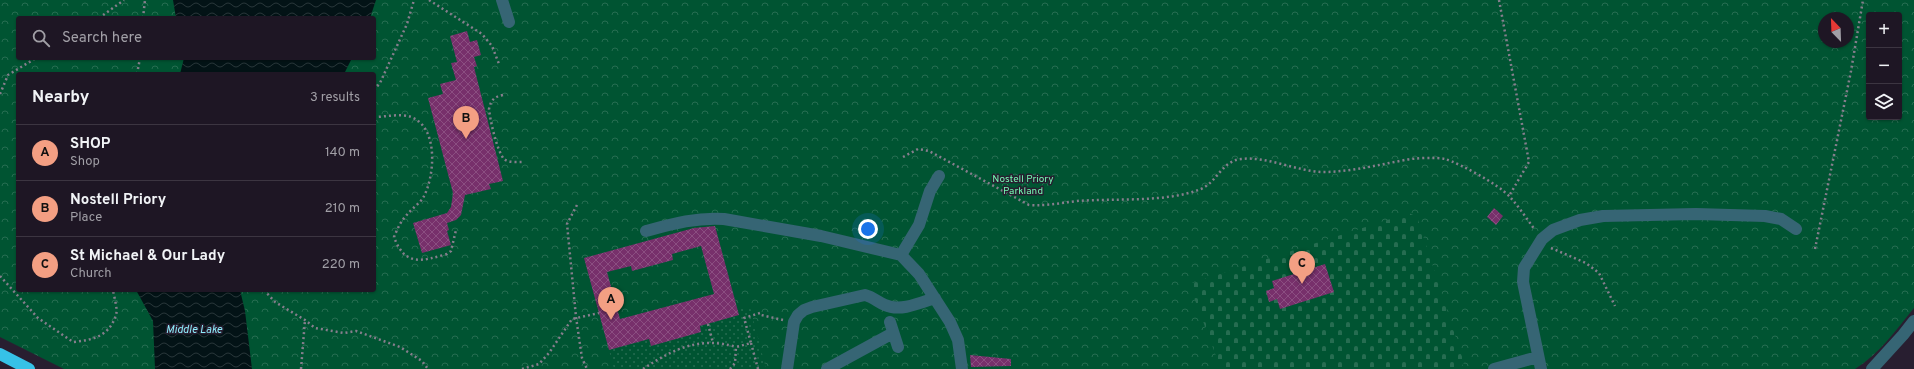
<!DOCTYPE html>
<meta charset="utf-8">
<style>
:root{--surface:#1e1624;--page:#2b2331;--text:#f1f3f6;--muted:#a19fa6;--line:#3c3541;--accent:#f39f83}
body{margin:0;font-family:Overpass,sans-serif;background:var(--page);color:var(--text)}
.controls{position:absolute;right:12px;top:12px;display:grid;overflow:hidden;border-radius:4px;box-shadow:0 1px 3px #0004}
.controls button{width:36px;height:36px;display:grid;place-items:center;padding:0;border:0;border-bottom:1px solid var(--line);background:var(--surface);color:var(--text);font:20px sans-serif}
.compass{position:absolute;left:1818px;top:12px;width:36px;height:36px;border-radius:50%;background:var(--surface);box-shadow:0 1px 3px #0004;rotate:337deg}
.you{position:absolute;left:868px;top:229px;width:14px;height:14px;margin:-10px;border:3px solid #fff;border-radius:50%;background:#1a73e8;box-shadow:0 0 0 6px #1a73e833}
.badge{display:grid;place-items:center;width:26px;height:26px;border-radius:50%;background:var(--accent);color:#111;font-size:13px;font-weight:700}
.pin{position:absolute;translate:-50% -33px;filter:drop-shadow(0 1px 2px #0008)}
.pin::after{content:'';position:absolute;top:21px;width:14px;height:12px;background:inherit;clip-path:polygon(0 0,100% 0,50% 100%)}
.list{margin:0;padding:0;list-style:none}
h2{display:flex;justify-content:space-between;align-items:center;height:52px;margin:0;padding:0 16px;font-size:17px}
h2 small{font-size:13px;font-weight:400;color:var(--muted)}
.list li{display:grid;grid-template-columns:26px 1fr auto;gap:12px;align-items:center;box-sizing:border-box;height:56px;padding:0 16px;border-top:1px solid var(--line)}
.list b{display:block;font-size:15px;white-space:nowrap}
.list p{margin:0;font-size:13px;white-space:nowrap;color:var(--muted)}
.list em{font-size:13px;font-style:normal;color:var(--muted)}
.icon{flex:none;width:22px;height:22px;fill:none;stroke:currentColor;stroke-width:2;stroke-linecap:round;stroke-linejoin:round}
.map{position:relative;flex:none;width:1914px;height:369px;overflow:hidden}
.search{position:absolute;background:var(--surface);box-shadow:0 1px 3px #0004;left:16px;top:16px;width:360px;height:44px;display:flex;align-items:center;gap:10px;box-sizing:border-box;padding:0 14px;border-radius:4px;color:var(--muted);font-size:15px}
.panel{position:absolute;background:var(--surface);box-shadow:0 1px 3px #0004;left:16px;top:72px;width:360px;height:220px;border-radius:4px}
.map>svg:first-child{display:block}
</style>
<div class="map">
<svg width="1914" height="369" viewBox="0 0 1914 369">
<defs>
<pattern id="forest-crowns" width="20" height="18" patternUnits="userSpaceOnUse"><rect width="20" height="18" fill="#005432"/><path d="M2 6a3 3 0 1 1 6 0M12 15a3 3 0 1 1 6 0" fill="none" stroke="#266d51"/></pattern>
<pattern id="cemetery-stones" width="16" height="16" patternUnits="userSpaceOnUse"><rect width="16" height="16" fill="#005432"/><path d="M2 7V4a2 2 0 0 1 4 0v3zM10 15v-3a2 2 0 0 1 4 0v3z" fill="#266d51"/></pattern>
<pattern id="garden-dots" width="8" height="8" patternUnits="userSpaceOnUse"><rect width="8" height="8" fill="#005432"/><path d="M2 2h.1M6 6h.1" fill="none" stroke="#266d51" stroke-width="1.8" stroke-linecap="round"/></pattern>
<pattern id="water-waves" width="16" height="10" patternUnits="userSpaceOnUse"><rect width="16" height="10" fill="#031316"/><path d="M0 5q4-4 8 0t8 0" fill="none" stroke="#283639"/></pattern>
<pattern id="building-cross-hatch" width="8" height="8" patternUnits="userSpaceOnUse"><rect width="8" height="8" fill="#77306b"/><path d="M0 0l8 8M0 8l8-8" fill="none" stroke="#8b4e81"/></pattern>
</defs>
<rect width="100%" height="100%" fill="#281e30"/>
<path fill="url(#forest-crowns)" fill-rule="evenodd" d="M0 0H1914V308C1896 330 1879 354 1855 369H64L0 337ZM1869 15H1899V117H1869ZM18 18H374V58H18ZM1824 18H1848V42H1824ZM18 74H374V290H18Z"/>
<path fill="url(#cemetery-stones)" d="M1409 213 1417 217 1464 363 1459 369H1221L1189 284Z"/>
<path fill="url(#garden-dots)" d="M750 307 766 369H614L609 350 649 339 651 346 701 332 700 326 739 315 738 309Z"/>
<path fill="url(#water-waves)" d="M173 0H376L370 18H176Z
M184 58H352L344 74H180Z
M136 290H240L245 311 252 369H155L153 321Z"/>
<path fill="url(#building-cross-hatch)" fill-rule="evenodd" d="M467 31 470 42 477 40 481 55 474 57 477 66 474 67 503 181 489 184 491 189 465 195 461 215 456 220 447 223 449 230 447 231 451 245 422 253 413 223 447 213 451 207 453 193 428 98 443 94 440 84 456 80 451 63 457 62 450 36Z
M1494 208 1503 216 1496 225 1487 217Z
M715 226 739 315 700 326 701 332 651 346 649 339 609 350 584 258 694 228ZM701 246 714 294 620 319 607 272 631 266 632 271 673 260 672 254Z
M1325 264 1334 292 1280 309 1277 299 1269 302 1266 291 1274 288 1272 281Z
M970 355 1011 359V366L971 367Z"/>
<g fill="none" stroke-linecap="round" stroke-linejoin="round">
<path stroke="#867e8d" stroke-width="2.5" stroke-dasharray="2 3" stroke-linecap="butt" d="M429 0 482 34 492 46 499 64
M1499 0 1529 162 1509 196
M99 18 124 0
M143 18 145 0
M137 74 140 58
M374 90 380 83 407 24 414 0
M0 94 8 75 36 58
M503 95C494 97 491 100 489 109 490 120 497 151 504 159 509 163 517 162 523 162
M374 117C385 117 401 113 411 117 439 127 435 177 423 198 419 204 411 209 406 216 400 222 397 230 394 237 405 267 422 261 447 254L451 251 456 230
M903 157 918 149 929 151 1029 205C1048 206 1060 203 1077 201 1115 198 1166 203 1201 189 1217 182 1222 161 1241 159 1267 156 1296 171 1322 172 1351 172 1377 165 1405 160 1414 158 1436 157 1445 159 1461 164 1498 184 1510 197 1519 207 1527 219 1535 230
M577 205 567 224 576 317 582 358 587 369
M1551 248 1586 263 1599 273 1615 306
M1815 249 1851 71 1863 0
M0 276 38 318 73 342C92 340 109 337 116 315 118 309 114 297 113 290
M264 290 275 302 305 320 315 328 344 333 356 331 400 347 422 361 428 369
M708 324 713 343
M751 343 758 369
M301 369 305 320
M522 369 539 364 549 353 572 319 599 313
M643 369C673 349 700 336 736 347
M730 369 735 363 736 347 751 343 744 318 760 313 761 315 783 320"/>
<path stroke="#366574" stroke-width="12" d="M502 0 509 22
M646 231C672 224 697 217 724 219L821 236 901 255 919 274 950 322 958 340 962 369
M901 255 919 225 930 191 939 176
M890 322 898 347
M787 369 794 322 798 315 804 310 812 307 865 295C873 297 878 302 885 305 900 312 920 303 935 298
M827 369 893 333
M1494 369 1538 357
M1541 369 1523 282 1524 268 1542 239 1553 230 1580 220 1603 216 1696 214 1765 216 1781 219 1796 229
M1872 369 1903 335 1914 321"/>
<path stroke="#36c2e7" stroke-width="12" d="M0 354 29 369"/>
</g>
<g text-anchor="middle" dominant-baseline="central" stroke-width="3" stroke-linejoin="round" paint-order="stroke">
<g font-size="10" fill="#76fbb4" stroke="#281e30">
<text x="1023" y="179">Nostell Priory<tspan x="1023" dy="12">Parkland</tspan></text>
</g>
<g font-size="11" font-style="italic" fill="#8dedfb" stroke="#281e30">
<text x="194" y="330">Middle Lake</text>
</g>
</g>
</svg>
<div class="controls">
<button>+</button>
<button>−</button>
<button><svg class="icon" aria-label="layers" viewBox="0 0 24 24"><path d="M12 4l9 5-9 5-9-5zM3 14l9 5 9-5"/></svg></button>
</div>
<svg class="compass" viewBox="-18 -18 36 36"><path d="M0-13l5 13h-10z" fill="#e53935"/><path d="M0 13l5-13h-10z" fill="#a19fa6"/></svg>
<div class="you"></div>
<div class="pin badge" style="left:611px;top:320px">A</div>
<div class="pin badge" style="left:466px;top:139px">B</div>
<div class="pin badge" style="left:1302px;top:284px">C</div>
<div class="search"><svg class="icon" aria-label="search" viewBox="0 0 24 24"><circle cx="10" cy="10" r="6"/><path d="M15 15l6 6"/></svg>Search here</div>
<section class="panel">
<h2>Nearby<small>3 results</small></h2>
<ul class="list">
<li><span class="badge">A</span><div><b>SHOP</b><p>Shop</p></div><em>140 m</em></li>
<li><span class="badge">B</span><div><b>Nostell Priory</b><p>Place</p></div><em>210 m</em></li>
<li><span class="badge">C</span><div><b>St Michael &amp; Our Lady</b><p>Church</p></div><em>220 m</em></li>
</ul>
</section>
</div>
